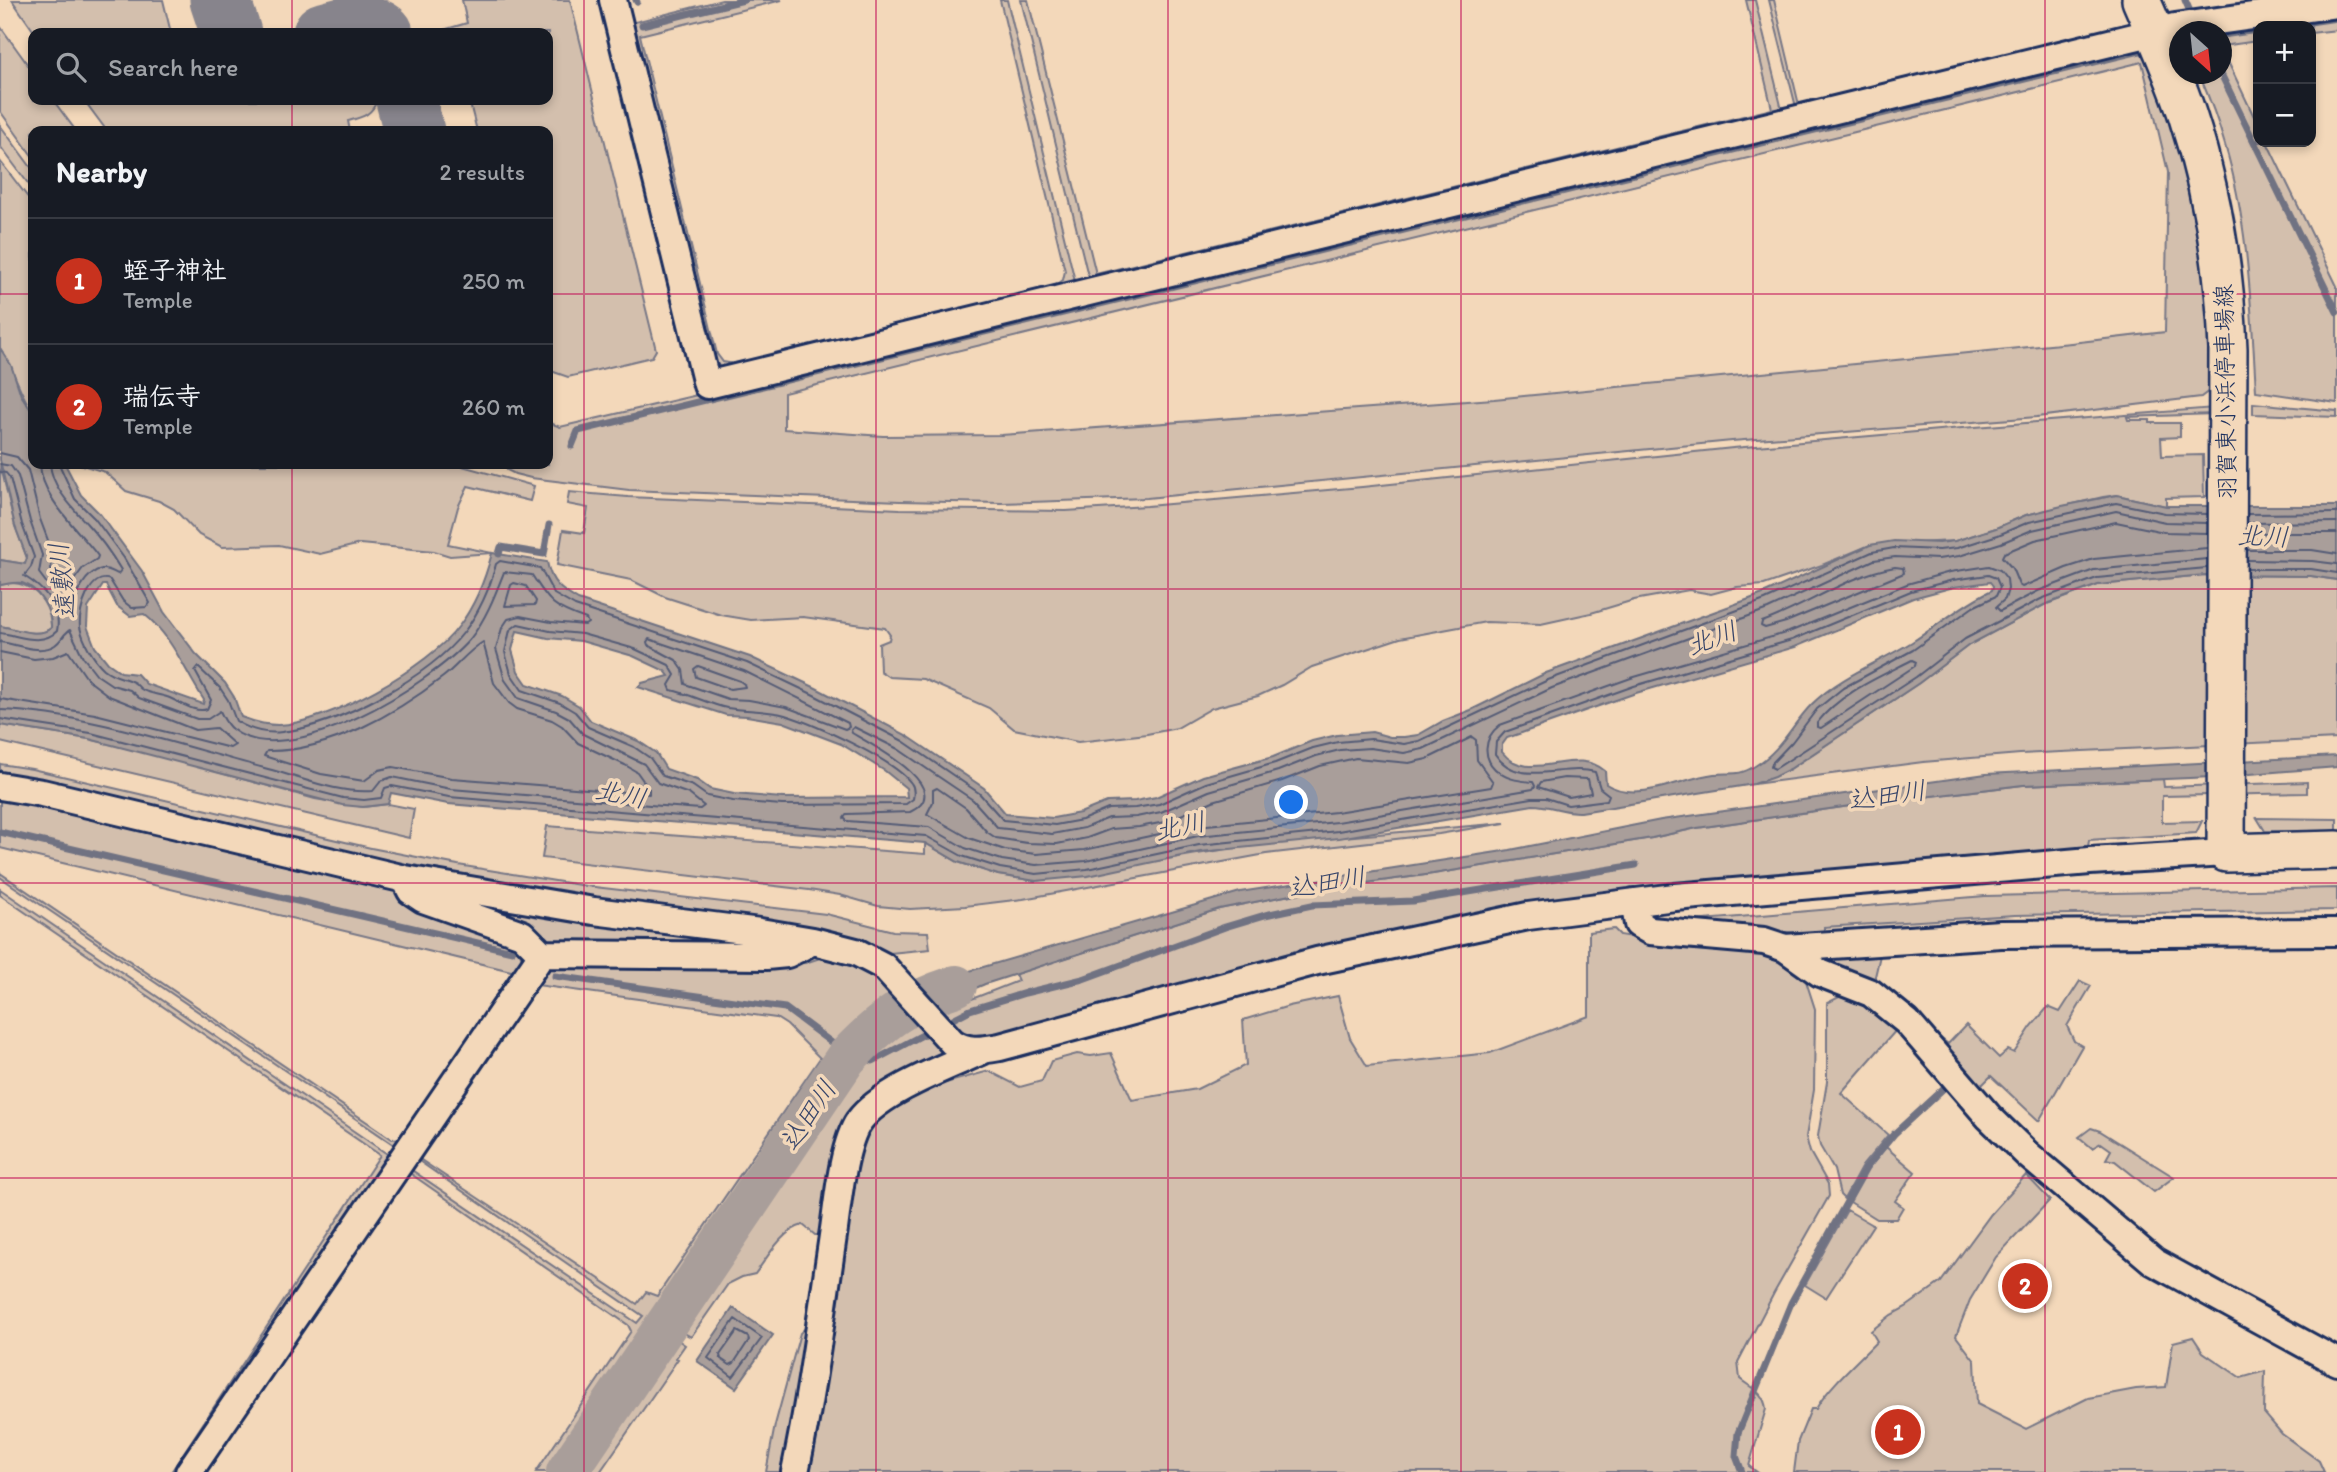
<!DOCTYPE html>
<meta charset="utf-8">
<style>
:root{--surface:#171b24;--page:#20242c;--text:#f1f3f6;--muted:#9ea1a6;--line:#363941;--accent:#c8321e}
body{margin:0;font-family:Itim,"Klee One",sans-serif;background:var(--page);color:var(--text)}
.controls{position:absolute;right:21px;top:21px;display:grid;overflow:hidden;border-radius:14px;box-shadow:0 4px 10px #0003}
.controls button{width:63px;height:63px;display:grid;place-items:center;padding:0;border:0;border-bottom:2px solid var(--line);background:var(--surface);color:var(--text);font:35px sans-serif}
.compass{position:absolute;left:2169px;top:21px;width:63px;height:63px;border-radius:50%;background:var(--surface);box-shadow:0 4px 10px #0003;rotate:153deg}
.you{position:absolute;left:1292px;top:803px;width:24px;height:24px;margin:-18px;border:5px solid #fff;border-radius:50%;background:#1a73e8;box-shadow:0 0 0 10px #1a73e833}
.badge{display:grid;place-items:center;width:46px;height:46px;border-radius:50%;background:var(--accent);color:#fff;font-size:23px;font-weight:700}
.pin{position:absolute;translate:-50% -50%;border:4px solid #fff;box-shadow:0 2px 7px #0006}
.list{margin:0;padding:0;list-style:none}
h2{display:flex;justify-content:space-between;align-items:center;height:91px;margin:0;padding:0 28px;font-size:30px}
h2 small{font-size:23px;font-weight:400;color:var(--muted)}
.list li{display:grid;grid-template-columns:46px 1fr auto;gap:21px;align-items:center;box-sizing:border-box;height:126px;padding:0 28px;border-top:2px solid var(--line)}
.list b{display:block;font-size:26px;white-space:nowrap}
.list p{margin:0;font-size:23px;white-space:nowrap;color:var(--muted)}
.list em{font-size:23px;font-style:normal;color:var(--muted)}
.icon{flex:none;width:38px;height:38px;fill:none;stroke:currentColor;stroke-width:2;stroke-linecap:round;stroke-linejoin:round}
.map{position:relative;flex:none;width:2337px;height:1472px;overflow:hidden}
.search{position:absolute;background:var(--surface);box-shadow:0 4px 10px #0003;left:28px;top:28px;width:525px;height:77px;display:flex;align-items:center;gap:18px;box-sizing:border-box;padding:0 24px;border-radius:14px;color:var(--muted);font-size:26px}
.panel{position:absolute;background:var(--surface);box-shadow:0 4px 10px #0003;left:28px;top:126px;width:525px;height:343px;border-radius:14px}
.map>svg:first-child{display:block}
</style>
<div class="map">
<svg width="2337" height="1472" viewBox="0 0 2337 1472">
<rect width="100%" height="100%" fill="#f3d8ba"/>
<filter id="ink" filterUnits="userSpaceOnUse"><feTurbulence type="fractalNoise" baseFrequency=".0143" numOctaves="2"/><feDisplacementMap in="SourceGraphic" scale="14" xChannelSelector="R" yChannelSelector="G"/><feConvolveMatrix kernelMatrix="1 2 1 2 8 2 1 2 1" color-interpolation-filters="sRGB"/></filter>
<g filter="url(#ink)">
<path fill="#d3bfad" stroke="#777786" stroke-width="2" fill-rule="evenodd" d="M12 0H163L171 33H35Z
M462 0H570L656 350 652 357 568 377 548 370V131H477L469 100H548V33H433L467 23Z
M722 0H782L640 35 717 354 723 362 735 364 1055 286 1063 280 1065 271 1000 0H1007L1074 277 1075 288 731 370 719 366 713 358 631 23Z
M1021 0H1028L1096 274 1772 109 1746 0H1755L1783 114 1092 282 1087 272Z
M1769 0H1774L1799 105 2131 24 2121 0H2125L2136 26 1797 111Z
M2337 12V30L2311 33V26H2258V41L2222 46V32Z
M0 26 33 72V100H53L76 131H33V157L0 111Z
M2139 46 2144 58 2151 59 2202 224 2214 387 2201 397 2037 417 1732 441 1147 498 1001 503 900 501 629 490 531 478 515 474 507 470 504 464H548V422L560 427 779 376ZM2142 62 2168 172 2165 332 2071 343 1494 399 1001 435 883 436 784 429V393Z
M2222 49 2258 125V142H2267L2337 286V403L2256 391C2251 308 2249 225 2225 145 2218 120 2209 97 2199 74H2222Z
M84 100H377C372 115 363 117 348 121L350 131H107Z
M0 125 33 170V190L0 146Z
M0 161 33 204V413C19 392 14 369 0 348Z
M2253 403 2337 411V417L2253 414Z
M2214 408V414L2127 417 2128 420H2150V423H2180V437L2161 438 2162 456 2203 455 2204 497 2166 498V506L2117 495 2103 497 2026 515 1996 528 1955 541 1870 545 1822 565 1764 585 1737 587 1711 594 1689 590 1634 600 1591 613 1541 624 1486 622 1400 638 1312 667 1282 685 1258 696 1212 708 1177 728 1147 734 1078 742 1014 729 989 708 923 679 889 677 880 671 879 644 889 640 890 635 885 628 803 617 751 620 721 615 665 597 631 580 557 565 563 530 584 533 588 508 567 504 569 492 628 497 900 509 1066 511 1147 506 1362 487 1733 448 1962 428Z
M0 463 15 526 27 558 25 564 0 560Z
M79 464H455L534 486 530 501 468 486 458 507 448 544 492 553 450 556 434 551 360 544 320 554 279 545 222 547 199 535 174 509 159 501 126 491 105 472Z
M2205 575 2311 576 2337 580V739L2020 754 1923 762 1754 784 1790 769 1919 683 1969 645 2044 605 2098 585Z
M10 583C34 583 52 604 51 628 38 639 15 628 0 626V585Z
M0 725 89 739 163 757 315 799 363 807 388 804 414 809 409 838 0 742Z
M0 764 32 769 371 848 458 865 586 886 826 914 893 931 928 932 930 949 890 953 517 891 0 777Z
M2163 779 2164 787 2307 782V793L2162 796V822L2202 821 2196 833 2089 840 2088 847 1954 860 1392 932 1315 948 991 1037H965L941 1011 1018 981 1015 974 1219 909 1321 889 1433 874 1652 838 1697 828 1857 805 2023 785Z
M0 795 373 881 510 938 518 947 524 965 396 1146 0 877V873L392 1139 401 1138 515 972 0 848Z
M2257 818 2337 819V832L2265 831Z
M1505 823 1439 834 1266 854 1023 899 965 906 910 909 878 906 840 895 809 890 542 858 547 826 925 854V843L958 862 998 875 1036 881 1251 845Z
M2337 888V910L2015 915 1824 927V935L1669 923 1985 896Z
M0 889 393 1158 179 1472H171L380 1155 0 895Z
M423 892 778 945 548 944Z
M1614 929 1620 935 1649 940 1763 951 1805 978 1815 1009 1814 1090 1806 1137 1810 1152 1828 1184 1829 1196 1774 1293 1738 1362 1740 1379C1752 1389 1764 1392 1766 1409L1749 1466 1757 1472H803L842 1230 865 1129 884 1110 931 1087 989 1071 1020 1087 1042 1081 1051 1061 1077 1054 1091 1056 1111 1053 1132 1100 1197 1089 1246 1065 1243 1020 1289 1006 1338 996 1350 1038 1367 1066 1490 1053 1589 1016V932Z
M1881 951 1873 985 1813 957Z
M826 956C854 962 873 974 894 994 868 1013 848 1035 829 1061L551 1472H536L631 1331 628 1325 411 1174H407L205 1472H199L410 1169 637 1323 643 1316 416 1159 546 969 556 964 805 963ZM537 985 776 1018 787 1025 820 1058 657 1296 646 1292 637 1304 421 1160 420 1154Z
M2080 981 2091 986 2067 1026 2074 1041 2082 1046 2039 1121 1991 1076 1976 1091 1934 1041 1938 1036 1948 1044 1966 1025 1999 1058 2008 1050 2014 1053 2031 1027 2048 1007 2060 1012Z
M1845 994 1865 999 1897 1029 1841 1093 1888 1135 1862 1166 1844 1199 1840 1195 1834 1170 1820 1146 1818 1136 1827 1082V1003Z
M915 1017 944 1049 942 1058 882 1090 825 1235H815L803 1225C782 1230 767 1258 755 1274L742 1277 728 1284 691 1337 680 1331 845 1081 885 1037Z
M2091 1128 2100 1131 2174 1177 2154 1192 2115 1161 2106 1159 2111 1150 2101 1143 2092 1148 2079 1137Z
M1886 1147 1915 1172 1895 1201 1903 1207 1896 1219H1877L1850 1202 1868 1170Z
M2026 1175 2050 1200 1996 1257 1970 1300 1956 1336 1975 1361 1977 1404 2026 1429 2088 1398 2136 1389 2166 1387 2173 1342 2193 1337 2203 1352 2241 1378 2265 1371 2264 1413 2282 1434 2319 1461 2324 1472H1794L1798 1441 1811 1409H1816C1827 1388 1859 1360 1877 1341L1871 1331 1891 1315 1906 1307 1941 1282 1991 1214Z
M1847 1210 1873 1225 1826 1298 1805 1285Z
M810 1324 786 1472H766L775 1425 800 1333Z
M675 1338 685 1345 676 1358 678 1359 600 1472H583Z"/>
<path fill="#a99e9a" stroke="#707282" stroke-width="2" fill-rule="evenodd" d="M0 348 11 365 21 395 33 413V464H65L81 495 100 514 142 571 164 612 196 654 225 683 234 697 241 717C254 722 264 725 278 725 327 724 430 666 459 626 476 604 485 580 492 553L547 562C551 583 561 590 578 600L750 657 816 688 906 735 984 788 1006 814 1053 818 1080 813 1107 802 1135 801 1156 797 1203 776 1273 757 1312 741 1337 735 1372 732 1390 737H1404L1418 735 1443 721 1471 710 1546 673 1763 594 1870 545 1894 541 1939 543 1955 541 1996 528 2026 515 2062 506 2117 495 2166 506H2337V580L2311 576 2205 575 2098 585 2044 605 1969 645 1919 683 1790 769 1774 777 1754 784 1581 812C1564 813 1550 805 1533 805L1339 838 1200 852 1088 876 1036 881 998 875 958 862 925 843 448 804 391 793 388 804 363 807 342 805 89 739 0 725V626C15 628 38 639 51 628 52 612 39 588 22 583 15 582 7 584 0 585V560L25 564 27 558 15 526 0 460ZM1990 582 1993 586 1992 590C1962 604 1939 625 1912 642 1878 663 1841 676 1812 704 1792 724 1781 751 1755 766 1737 777 1732 772 1714 774 1681 778 1637 804 1606 784L1605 771C1575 744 1529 786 1502 752V745L1507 738 1636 693 1795 647 1913 598 1954 587ZM103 585H106L117 606 130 616 144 614C172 636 185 671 204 700L203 704 146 684 137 674 121 672 108 663 95 647 87 626 88 608ZM517 631 548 638 581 641 633 656 665 671 669 676 642 683 638 687 726 715 747 716 783 722 841 744 885 771 906 788 907 797 783 798 734 794 710 789 697 780 666 769 656 753 638 741 591 721 579 706 562 696 527 684 518 671 512 650Z
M2337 756V767L2213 777 2023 785 1857 805 1697 828 1652 838 1433 874 1321 889 1219 909 985 984 936 1005 918 986 1240 892 1510 850 1661 820 1986 774Z
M733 1308 773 1335 736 1388 697 1361Z"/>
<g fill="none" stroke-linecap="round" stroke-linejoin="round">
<path stroke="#545b76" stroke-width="2" d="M0 453 17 457 28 470 40 519 52 551 51 570 64 587 68 588 83 568 97 559 98 556C79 530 41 498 40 464
M0 464 11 466 18 476 30 521 42 555 39 573 69 613 72 611C73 598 86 571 102 569 108 568 113 572 118 574L121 570C112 555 100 538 88 525 73 508 52 488 50 464
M59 464 75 499 95 519 124 558 150 603 147 607 132 608 123 601 110 580C90 572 78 611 80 627 83 641 93 659 104 669 114 677 123 677 133 682 136 683 138 687 141 689 148 694 159 694 167 697 179 701 195 714 207 709L211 700 195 671 198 667 220 688 228 700 236 721C250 730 266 734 282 732 339 725 429 677 464 632 480 611 490 588 496 564L500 561 540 568 554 594 575 606 747 663 812 694 903 741 979 793 1003 820 1055 825 1082 820 1108 809 1135 808 1159 804 1206 783 1275 763 1313 748 1338 742 1371 739 1404 744 1419 741 1548 680 1765 600 1872 552 1894 548 1939 550 1957 548 1998 535 2029 522 2116 503 2165 513 2207 514
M0 472 6 473 10 478 22 524 34 557 31 567 24 576C43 588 62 606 57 631 41 647 19 635 0 633
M2247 514 2337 513
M2247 523 2337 522
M2247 533H2337
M2207 548 2094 559 2066 568 2022 587 2019 585 2012 568 2002 557 2004 553 2035 540 2116 522 2164 532 2207 533
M2247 550H2312L2337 554
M2207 559 2094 570 2038 591 2000 611 1996 607 2005 599 2008 589 2007 579 2000 570 1989 566 1950 572 1907 584 1789 632 1631 678 1500 725C1483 738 1481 760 1500 773 1509 780 1522 781 1533 782L1535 786 1533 789 1337 822 1198 836 1086 861 1036 865 1002 860 965 848 929 827 847 821 844 818 847 814 910 812C959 789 869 743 852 733L851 730 854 727 898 749 933 773 973 800 998 828 1052 834 1084 828 1109 818 1136 817 1161 812 1209 791 1278 771 1316 756 1340 750 1370 748 1404 753 1423 749 1552 688 1768 609 1874 560 1895 557 1938 559 1959 556 2001 543 2032 530 2116 511 2165 522 2207 523
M2247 560 2312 561 2337 564
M1895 567 1903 568 1904 573 1786 622 1765 628 1761 626 1762 622C1807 606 1848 575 1895 567Z
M2247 569H2311L2337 573
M514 583 526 586 536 601 535 605 505 606 511 585Z
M518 624 550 631 582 634 635 649 669 665 675 675 669 685 671 690C690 694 708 704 727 708 746 711 766 710 785 715 814 724 893 759 911 783 915 788 914 794 913 799L906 804 782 805 733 801 707 796 693 786 663 776 650 758 634 747 588 727 575 712 560 703 522 690 511 674 505 652 510 630Z
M649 639 744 671 848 723 849 727 845 729 786 707 749 700 728 699 685 684 683 670 676 660 648 645 647 642Z
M0 642C17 644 40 655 55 645 62 640 64 633 70 630L83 657 97 675 112 685 130 690 139 698 197 719H208L220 711C223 717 226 725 232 729 287 774 432 683 470 639 486 619 495 595 504 572L532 575C550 603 553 608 586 619L588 623 585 625 551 622 520 616 508 619 502 628 496 649 505 680 518 698 556 711 569 718 583 734 644 764 658 783 689 794 704 806 700 809 451 789 392 777 381 781 373 791C338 794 302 778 268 769 185 747 86 713 0 710
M483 642 494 683 509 703 517 709 552 720 562 726 578 743 625 765 637 772 649 789V794L452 778 393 767 379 770 364 781 321 774 264 756 267 751C329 752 395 714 443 677 456 667 469 650 483 642Z
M0 652 34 659 53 657 68 651 88 680 109 696 195 730 216 728 235 745 230 748 95 714 0 699
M1912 660 1916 662 1915 666 1821 728 1817 727V723C1840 693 1879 677 1912 660Z
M698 666 740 681 744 684 745 687 730 689 696 677 694 669Z
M0 719 91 733 343 798 364 800 381 798 385 788 392 786 449 797 926 836 962 856 1000 868 1036 874 1087 869 1199 845 1338 831 1532 798H1546L1568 805 1607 800 1609 795 1600 788 1595 772C1562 763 1518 789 1495 754L1496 742 1505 732 1634 686 1792 640 1911 591 1953 580 1988 575 1996 578 2000 587 1996 596 1973 607 1913 650 1843 688 1817 709 1792 742 1772 763 1771 767 1775 769 1916 677 1965 639 2041 599 2097 578 2207 568
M1472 737 1476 740 1477 760 1493 782 1491 787 1336 812 1197 826 1084 850 1036 854 1005 850 969 838 927 814 933 802V790L937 788 966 808 987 832 996 838 1027 843 1057 844 1087 838 1111 829 1139 827 1165 822 1213 801 1282 781 1320 766 1356 758 1409 763 1427 759Z
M1564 778 1588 779 1591 793 1569 797 1538 787 1541 782Z
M735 1319 762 1338 733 1377 708 1358Z
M737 1331 748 1337 749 1340 734 1363 730 1365 721 1359 720 1355Z"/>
<path stroke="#707282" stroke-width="7" d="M636 0 637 2
M2185 0 2192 16
M642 25 744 0
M2283 26 2337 18
M2222 35 2258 30
M2221 74 2337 312
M572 446 578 431 2140 51
M499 554 501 547 544 554 549 525
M0 832 512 951
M555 976 785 1008 836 1046 873 1061 970 1010 1025 993 1083 979 1225 927 1265 915 1312 905 1413 901 1636 865
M1742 1472 1736 1456 1738 1433 1791 1303 1865 1169 1894 1134 1946 1086"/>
<path stroke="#a99e9a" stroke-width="42" d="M567 1472 846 1058C881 1021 906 1002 956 986"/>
<path stroke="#87848c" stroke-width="61" d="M220 0 231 33
M323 33C344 28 364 19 383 33
M406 100 414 131"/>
<g stroke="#1b2f5e" stroke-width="32">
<path id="minor" d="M613 0 707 385 2175 27 2337 4
M0 786 42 793 405 879 594 911 760 932 813 941 856 952 883 966 952 1042C967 1053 982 1050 1000 1047L1317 961 1528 916 1675 897 2090 861 2226 853
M406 881 411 891 423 899 522 934 542 954 766 956 787 954 813 941
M1634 902 1638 924 1650 931 1764 941 1785 948 1820 973 1871 993 1907 1022 1989 1117 2027 1154 2154 1262 2337 1362
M1785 948 2001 934 2337 932
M189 1472 542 954
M795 1472C812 1392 822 1310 834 1229 838 1201 843 1144 859 1121 882 1090 949 1066 984 1050"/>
</g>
<g stroke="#1b2f5e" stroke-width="42">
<path id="secondary" d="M2141 0C2157 37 2174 75 2187 114 2212 190 2225 268 2228 349L2226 853 2337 850"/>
</g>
<use href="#minor" stroke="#f3d8ba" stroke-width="26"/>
<use href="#secondary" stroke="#f3d8ba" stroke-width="37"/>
</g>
</g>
<path fill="none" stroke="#c2185b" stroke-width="2" stroke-opacity="0.55" d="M292 0V33M584 0V1472M876 0V1472M1168 0V1472M1461 0V1472M1753 0V1472M2045 0V1472M292 100V131M0 294H33M548 294H2337M292 464V1472M0 589H2337M0 883H2337M0 1178H2337"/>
<g text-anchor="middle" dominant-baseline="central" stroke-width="7" stroke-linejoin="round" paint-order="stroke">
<g font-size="24" fill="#1b2f5e" stroke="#f3d8ba">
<text transform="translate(2225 392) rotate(-91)">羽賀東小浜停車場線</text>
</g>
<g font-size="26" font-style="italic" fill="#37456a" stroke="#f3d8ba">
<text transform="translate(2263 536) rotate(2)">北川</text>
<text transform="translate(62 581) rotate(-96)">遠敷川</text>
<text transform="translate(1712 638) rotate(-20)">北川</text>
<text transform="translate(621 794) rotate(11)">北川</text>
<text transform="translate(1887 795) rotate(-8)">込田川</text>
<text transform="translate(1180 826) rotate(-12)">北川</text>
<text transform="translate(1327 882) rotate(-9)">込田川</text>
<text transform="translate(808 1115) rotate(-56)">込田川</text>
</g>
</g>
</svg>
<div class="controls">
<button>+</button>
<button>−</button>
</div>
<svg class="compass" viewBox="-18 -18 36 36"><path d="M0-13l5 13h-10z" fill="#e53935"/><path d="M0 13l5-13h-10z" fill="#9ea1a6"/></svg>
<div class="you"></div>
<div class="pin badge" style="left:1898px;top:1432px">1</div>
<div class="pin badge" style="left:2025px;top:1286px">2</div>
<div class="search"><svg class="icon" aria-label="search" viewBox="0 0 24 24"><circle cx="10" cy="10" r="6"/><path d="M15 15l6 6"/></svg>Search here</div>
<section class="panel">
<h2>Nearby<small>2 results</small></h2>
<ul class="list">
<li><span class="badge">1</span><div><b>蛭子神社</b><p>Temple</p></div><em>250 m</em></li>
<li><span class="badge">2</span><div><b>瑞伝寺</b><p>Temple</p></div><em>260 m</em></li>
</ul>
</section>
</div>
